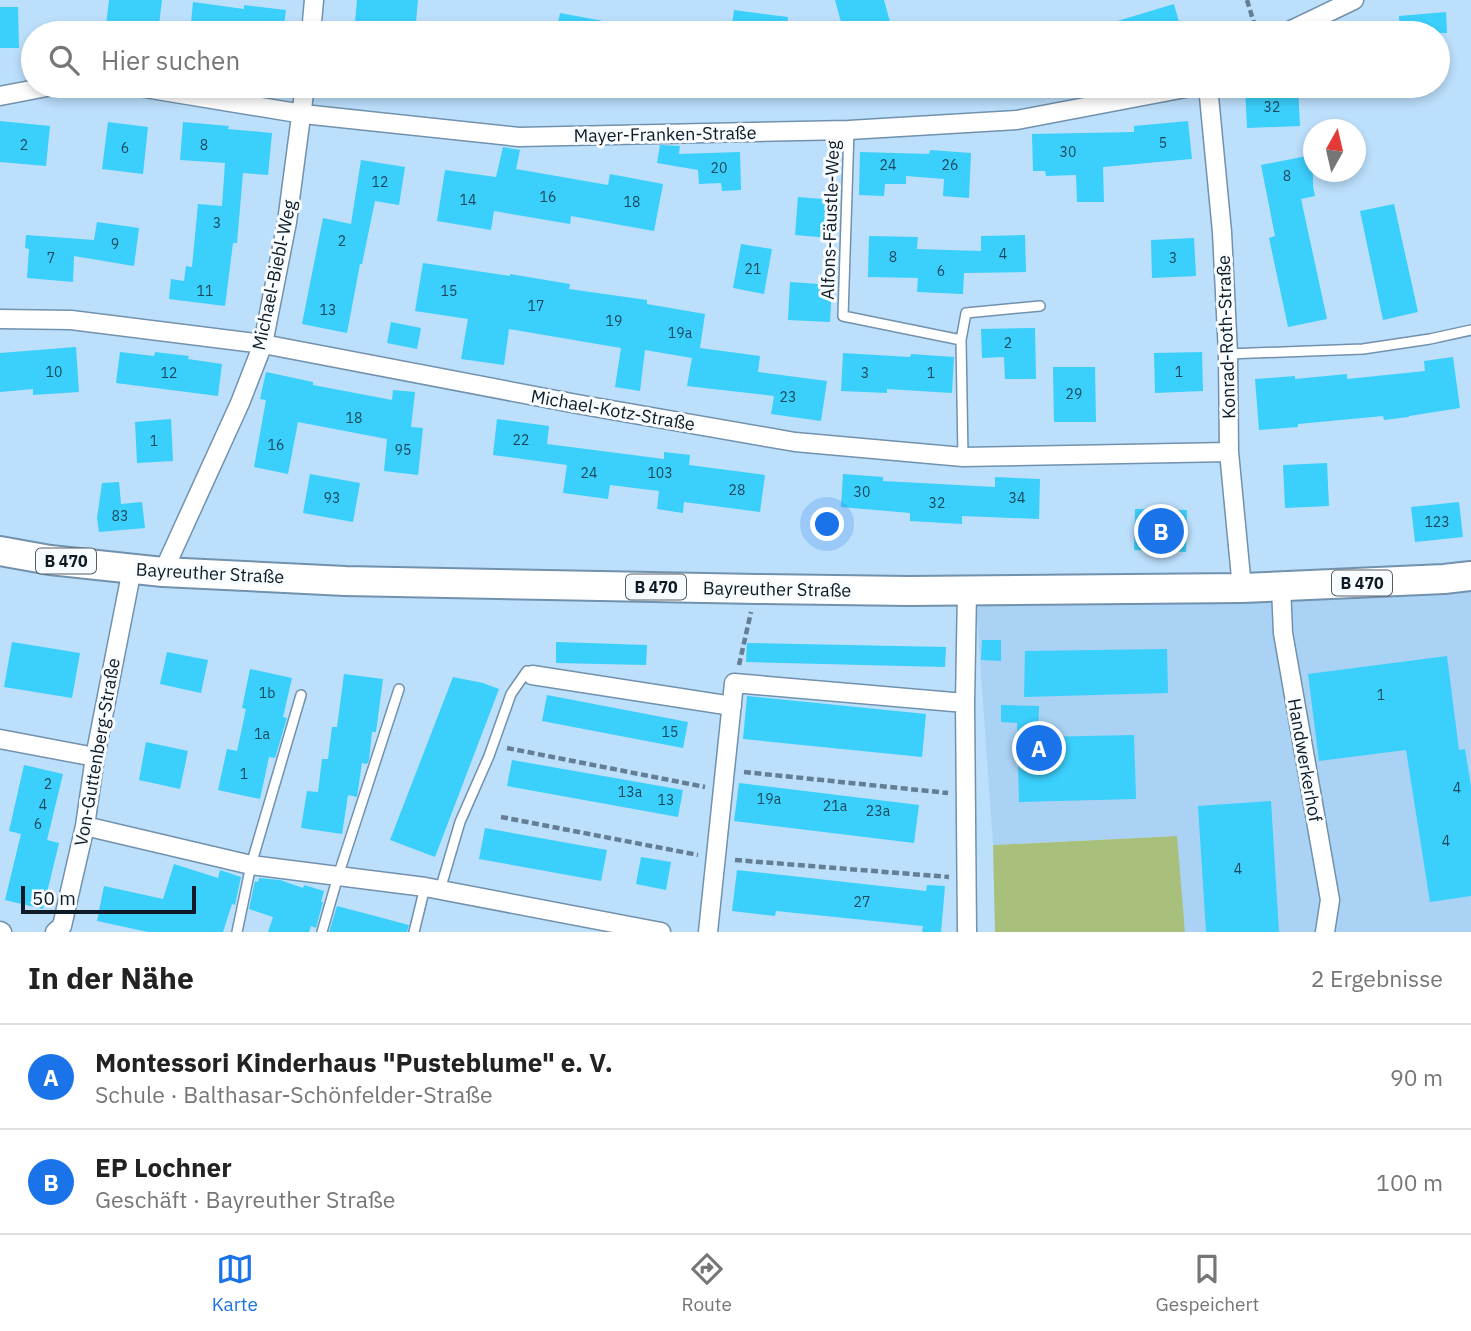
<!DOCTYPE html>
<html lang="de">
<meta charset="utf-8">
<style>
:root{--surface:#fff;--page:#f6f6f6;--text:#222;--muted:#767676;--line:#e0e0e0;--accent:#1a73e8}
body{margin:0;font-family:"IBM Plex Sans",sans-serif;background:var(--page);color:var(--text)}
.compass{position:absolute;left:1303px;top:119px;width:63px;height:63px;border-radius:50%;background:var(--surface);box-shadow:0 4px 10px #0003;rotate:8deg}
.scale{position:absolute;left:21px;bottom:18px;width:175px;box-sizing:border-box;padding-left:7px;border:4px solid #0e1b26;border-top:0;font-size:19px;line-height:24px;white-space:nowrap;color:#0e1b26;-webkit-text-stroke:5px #f8fcff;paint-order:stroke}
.you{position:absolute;left:828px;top:525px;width:24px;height:24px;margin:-18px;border:5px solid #fff;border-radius:50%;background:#1a73e8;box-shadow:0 0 0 10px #1a73e833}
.badge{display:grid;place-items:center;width:46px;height:46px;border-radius:50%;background:var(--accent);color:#fff;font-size:23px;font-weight:700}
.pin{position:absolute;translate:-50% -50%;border:4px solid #fff;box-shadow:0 2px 7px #0006}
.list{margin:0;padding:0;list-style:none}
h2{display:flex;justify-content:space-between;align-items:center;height:91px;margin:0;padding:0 28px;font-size:30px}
h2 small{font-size:23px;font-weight:400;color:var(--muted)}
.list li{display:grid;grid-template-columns:46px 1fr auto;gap:21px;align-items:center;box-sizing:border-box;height:105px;padding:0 28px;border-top:2px solid var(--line)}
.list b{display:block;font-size:26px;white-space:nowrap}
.list p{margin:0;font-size:23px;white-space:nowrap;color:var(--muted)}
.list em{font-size:23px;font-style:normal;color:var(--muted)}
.icon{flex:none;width:38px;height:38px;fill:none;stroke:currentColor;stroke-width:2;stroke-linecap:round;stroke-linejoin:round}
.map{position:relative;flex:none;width:1471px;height:932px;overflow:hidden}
.search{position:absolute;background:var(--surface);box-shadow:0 4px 10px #0003;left:21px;right:21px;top:21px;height:77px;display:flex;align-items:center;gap:18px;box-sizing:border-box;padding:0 24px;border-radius:38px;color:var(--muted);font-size:26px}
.sheet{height:301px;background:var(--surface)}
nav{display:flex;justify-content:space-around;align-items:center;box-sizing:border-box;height:98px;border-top:2px solid var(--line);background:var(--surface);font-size:19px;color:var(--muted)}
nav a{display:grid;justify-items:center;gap:4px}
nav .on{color:var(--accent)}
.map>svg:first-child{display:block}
</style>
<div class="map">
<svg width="1471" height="932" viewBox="0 0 1471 932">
<rect width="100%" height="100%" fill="#bcdffc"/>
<path fill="#aad2f4" d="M1471 577V932H1185L1176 836 993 845 975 590Z"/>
<path fill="#a9c07d" d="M1177 836 1185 932H995L993 845Z"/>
<path fill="#3bcffc" d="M109 0H162L158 33H105Z
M357 0H418L415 33H354Z
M835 0H884L892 29 876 33H844Z
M193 2 244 9V5L286 10 283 33H190Z
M1174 4 1182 33H1094V28Z
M0 7H18L19 48H0Z
M734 10 788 17 786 33H731Z
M1446 12 1447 33H1400L1399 16Z
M560 13 619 24 618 33H556Z
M1298 86 1300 126 1247 128 1245 88Z
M0 121 50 126 46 166 0 162Z
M1188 121 1192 159 1103 167 1104 202H1077L1076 175 1046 176 1045 171H1033L1032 134 1134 132V126Z
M108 122 148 127 143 174 102 169Z
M183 122 229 126 228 129 272 133 268 175 243 173 237 243H233L225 306 169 299 171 279 184 281 186 266 192 267 198 204 222 206 225 163 180 160Z
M660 145 680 146 679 154 740 152 741 190 722 191 721 183 699 184 698 170 657 163Z
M503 147 520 150 516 169 608 185 610 174 663 184 654 231 571 216 570 224 494 211 491 230 437 221 445 170 496 177Z
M930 150 971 153 969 198 943 196 944 179 906 176V184H885L884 196 859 195 860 152 929 154Z
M1307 156 1309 162 1313 161V186L1315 196 1301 199 1327 319 1288 327 1269 238 1275 236 1261 165Z
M361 160 405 167 399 205 375 201 362 264H360L347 333 302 324 323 218 351 224Z
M798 197 834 200 831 238 795 235Z
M1394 204 1418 312 1383 320 1360 211Z
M97 222 139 228 134 266 74 256 73 282 27 278 29 249 25 248 26 235 94 240Z
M1025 235 1026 272 964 273 963 294 917 292 918 278 868 277 869 236 918 237 917 249 981 251V236Z
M1194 238 1196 276 1152 278 1151 240Z
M741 244 772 249 764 294 733 288Z
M423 263 510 276V274L570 284 569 289 647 300V304L705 314 700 348 760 356 758 372 827 381 821 421 771 414 774 396 687 386 692 358 645 350 640 391 615 387 621 348 509 329 504 365 461 359 468 319 415 311Z
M790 282 832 285 830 322 788 320Z
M391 322 421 328 417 349 387 343Z
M1035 328 1036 379H1005L1004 357 982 358 981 329Z
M76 347 79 392 33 395V389L0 392V353Z
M120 352 154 356 155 352 189 356 188 359 222 364 218 396 116 383Z
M1202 352 1203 391 1155 393 1154 353Z
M843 353 910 357 911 354 954 357 952 393 887 389V393L841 391Z
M1453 357 1460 408 1409 416V417L1384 420 1383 416 1298 424V427L1259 430 1255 379 1295 376V379L1347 374V379L1425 371 1424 361Z
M1053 367H1095L1096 422H1054Z
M266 372 313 382V385L392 400 393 390 415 392 411 427 423 428 418 475 384 471 387 439 298 422 288 474 254 467 266 400 260 399Z
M171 419 173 461 137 463 135 422Z
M497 419 549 426 547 444 664 459V452L690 455 689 465 765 475 760 512 684 502 683 513 657 509 659 491 610 485 608 499 563 493 567 465 493 455Z
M1327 463 1329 506 1285 508 1283 465Z
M310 474 360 483 353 522 303 513Z
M843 474 883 477V481L995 487V477L1040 479 1039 519 962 516V524L910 521V513L841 507Z
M119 482 121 504 142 502 145 528 99 532 97 518 102 483Z
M1459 502 1463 537 1415 542 1411 507Z
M1135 509 1187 510 1186 552 1134 550Z
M982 640H1001V661L981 660Z
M12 642 80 653 72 698 4 687Z
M556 642 647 645 646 665 556 663Z
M747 643 946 647 945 667 746 662Z
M1167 649 1168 693 1024 697 1025 651Z
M167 652 208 660 201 693 160 684Z
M1447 656 1459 750 1465 749 1471 786V896L1430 902 1406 750 1319 761 1308 674Z
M250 669 292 678 283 717 287 718 275 758 269 757 260 799 218 790 227 749 237 751 246 709 242 708Z
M344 674 383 679 376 732H372L369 760 367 764 362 763 357 797 348 795 342 834 301 828 307 791 318 792 322 759H328L332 727H337Z
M453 677 483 683 499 689 435 857 390 840Z
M547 695 688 722 683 748 542 721Z
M747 696 926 714 922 757 743 739Z
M1001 705 1039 706 1038 737 1134 735 1136 799 1019 802 1017 723 1001 722Z
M146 742 188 751 180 789 139 780Z
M512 760 683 790 678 817 507 786Z
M24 765 63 774 47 840 59 843 43 909 5 900 21 834 9 831Z
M739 783 919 805 914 843 734 821Z
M1271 801 1279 932H1206L1198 806Z
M485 828 607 850 601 881 479 859Z
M641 857 671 862 666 890 636 884Z
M174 864 218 878 220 870 241 877 235 905 232 904 223 932H148L97 921 104 886 163 899Z
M737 870 926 891 927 885 945 886 941 932H922L923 926 776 911 775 916 732 911Z
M259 878 280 880 303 888 304 885 324 891 321 902H323L316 928 311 926 309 932H268L273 917 249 909 255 881 258 882Z
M337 906 409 925 407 932H329Z"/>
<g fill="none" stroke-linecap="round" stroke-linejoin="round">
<g stroke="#7191ac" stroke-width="12">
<path id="lane" d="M849 130 843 316 961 340 963 457
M961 340 966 313 1040 306
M1228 354 1363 349 1430 339 1471 330
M440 890 460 822 489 756 511 694 527 671
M237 932 251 865 301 695
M322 932 338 876 399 689
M414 932 425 887"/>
</g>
<g stroke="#7191ac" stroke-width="21">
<path id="street" d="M311 33 314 0
M1285 33 1354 0
M133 86 303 114 519 137 849 130 1017 120 1196 86
M1208 86 1222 232 1228 354 1229 452 1242 588
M0 96 52 86
M0 319 71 320 263 344 577 404 795 442 963 457 1229 452
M163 572 240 403 263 344 287 222 305 86
M1281 587 1283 633 1330 900 1325 932
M967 590 965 703 967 932
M532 675 732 706
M0 739 95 757
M85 826 251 865 425 887 661 932
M0 931 2 932
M55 932 62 926 85 826 95 757 132 569
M708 932 734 683 965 703"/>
</g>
<g stroke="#7191ac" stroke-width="32">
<path id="primary" d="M0 551 50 560 163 572 345 581 757 589 909 591 1242 588 1444 579 1471 576"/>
</g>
<path stroke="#667e93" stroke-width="4.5" stroke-dasharray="7 3.5" stroke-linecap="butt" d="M1247 0 1257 33
M739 665 751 612
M507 748 705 787
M744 772 948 793
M501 817 698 855
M735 860 949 877"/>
<use href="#lane" stroke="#fff" stroke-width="9"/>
<use href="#street" stroke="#fff" stroke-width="18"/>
<use href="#primary" stroke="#fff" stroke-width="28"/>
</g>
<g text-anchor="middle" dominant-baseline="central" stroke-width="6" stroke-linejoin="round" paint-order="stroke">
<g font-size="14" fill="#19485c">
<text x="1272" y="107">32</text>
<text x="1163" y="143">5</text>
<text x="24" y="145">2</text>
<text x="204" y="145">8</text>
<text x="125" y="148">6</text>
<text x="1068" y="152">30</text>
<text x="888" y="165">24</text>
<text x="950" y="165">26</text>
<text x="719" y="168">20</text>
<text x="1287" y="176">8</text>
<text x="380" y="182">12</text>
<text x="548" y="197">16</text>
<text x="468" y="200">14</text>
<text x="632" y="202">18</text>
<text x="217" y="223">3</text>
<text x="342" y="241">2</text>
<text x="115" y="244">9</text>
<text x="1003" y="254">4</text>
<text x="893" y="257">8</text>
<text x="51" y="258">7</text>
<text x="1173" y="258">3</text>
<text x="753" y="269">21</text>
<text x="941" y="271">6</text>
<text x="205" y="291">11</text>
<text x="449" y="291">15</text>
<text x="536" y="306">17</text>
<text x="328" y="310">13</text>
<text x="614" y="321">19</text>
<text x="680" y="333">19a</text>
<text x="1008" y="343">2</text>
<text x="54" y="372">10</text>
<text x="1179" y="372">1</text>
<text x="169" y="373">12</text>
<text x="865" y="373">3</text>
<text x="931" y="373">1</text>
<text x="1074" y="394">29</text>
<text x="788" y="397">23</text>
<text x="354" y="418">18</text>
<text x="521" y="440">22</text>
<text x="154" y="441">1</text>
<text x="276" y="445">16</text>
<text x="403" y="450">95</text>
<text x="589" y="473">24</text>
<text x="660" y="473">103</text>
<text x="737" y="490">28</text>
<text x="862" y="492">30</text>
<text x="332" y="498">93</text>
<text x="1017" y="498">34</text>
<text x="937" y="503">32</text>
<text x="120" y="516">83</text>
<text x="1437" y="522">123</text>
<text x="267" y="693">1b</text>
<text x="1381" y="695">1</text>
<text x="670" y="732">15</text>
<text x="262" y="734">1a</text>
<text x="244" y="774">1</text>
<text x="48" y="784">2</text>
<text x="1457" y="788">4</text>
<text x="630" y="792">13a</text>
<text x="769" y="799">19a</text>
<text x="666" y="800">13</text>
<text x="43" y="805">4</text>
<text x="835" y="806">21a</text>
<text x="878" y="811">23a</text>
<text x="38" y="824">6</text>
<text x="1446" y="841">4</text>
<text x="1238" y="869">4</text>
<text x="862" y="902">27</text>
</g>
<g fill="#f8fcff" stroke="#545e67" stroke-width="2">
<rect x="36" y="548.5" width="60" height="25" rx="5"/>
<rect x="1332" y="570.5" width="60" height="25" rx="5"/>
<rect x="626" y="574.5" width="60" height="25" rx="5"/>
</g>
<g font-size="16" font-weight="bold" fill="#0e1b26">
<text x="66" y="561">B 470</text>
<text x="1362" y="583">B 470</text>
<text x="656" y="587">B 470</text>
</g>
<g font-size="18" fill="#0e1b26" stroke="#f8fcff">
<text transform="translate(665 134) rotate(-1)">Mayer-Franken-Straße</text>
<text transform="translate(830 220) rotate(-88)">Alfons-Fäustle-Weg</text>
<text transform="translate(274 275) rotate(-78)">Michael-Biebl-Weg</text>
<text transform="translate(1226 337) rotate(-92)">Konrad-Roth-Straße</text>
<text transform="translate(613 410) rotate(10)">Michael-Kotz-Straße</text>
<text transform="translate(210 573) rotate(3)">Bayreuther Straße</text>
<text transform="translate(777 589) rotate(1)">Bayreuther Straße</text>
<text transform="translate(97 752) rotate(-80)">Von-Guttenberg-Straße</text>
<text transform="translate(1305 760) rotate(80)">Handwerkerhof</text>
</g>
</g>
</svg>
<svg class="compass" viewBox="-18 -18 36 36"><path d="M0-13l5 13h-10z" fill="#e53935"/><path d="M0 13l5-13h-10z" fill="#767676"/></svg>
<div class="scale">50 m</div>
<div class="you"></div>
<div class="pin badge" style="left:1039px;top:748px">A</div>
<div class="pin badge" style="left:1161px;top:531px">B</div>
<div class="search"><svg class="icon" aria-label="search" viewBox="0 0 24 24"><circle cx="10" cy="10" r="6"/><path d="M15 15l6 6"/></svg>Hier suchen</div>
</div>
<section class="sheet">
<h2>In der Nähe<small>2 Ergebnisse</small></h2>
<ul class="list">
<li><span class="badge">A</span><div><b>Montessori Kinderhaus &quot;Pusteblume&quot; e. V.</b><p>Schule · Balthasar-Schönfelder-Straße</p></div><em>90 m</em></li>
<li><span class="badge">B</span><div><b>EP Lochner</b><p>Geschäft · Bayreuther Straße</p></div><em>100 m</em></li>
</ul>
</section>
<nav>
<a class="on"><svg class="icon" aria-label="map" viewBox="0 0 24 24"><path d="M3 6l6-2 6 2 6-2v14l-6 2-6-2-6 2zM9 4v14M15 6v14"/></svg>Karte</a>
<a><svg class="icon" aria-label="directions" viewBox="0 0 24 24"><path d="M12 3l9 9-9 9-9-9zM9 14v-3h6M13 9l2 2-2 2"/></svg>Route</a>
<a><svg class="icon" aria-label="saved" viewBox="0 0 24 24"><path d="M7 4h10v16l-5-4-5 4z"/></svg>Gespeichert</a>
</nav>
